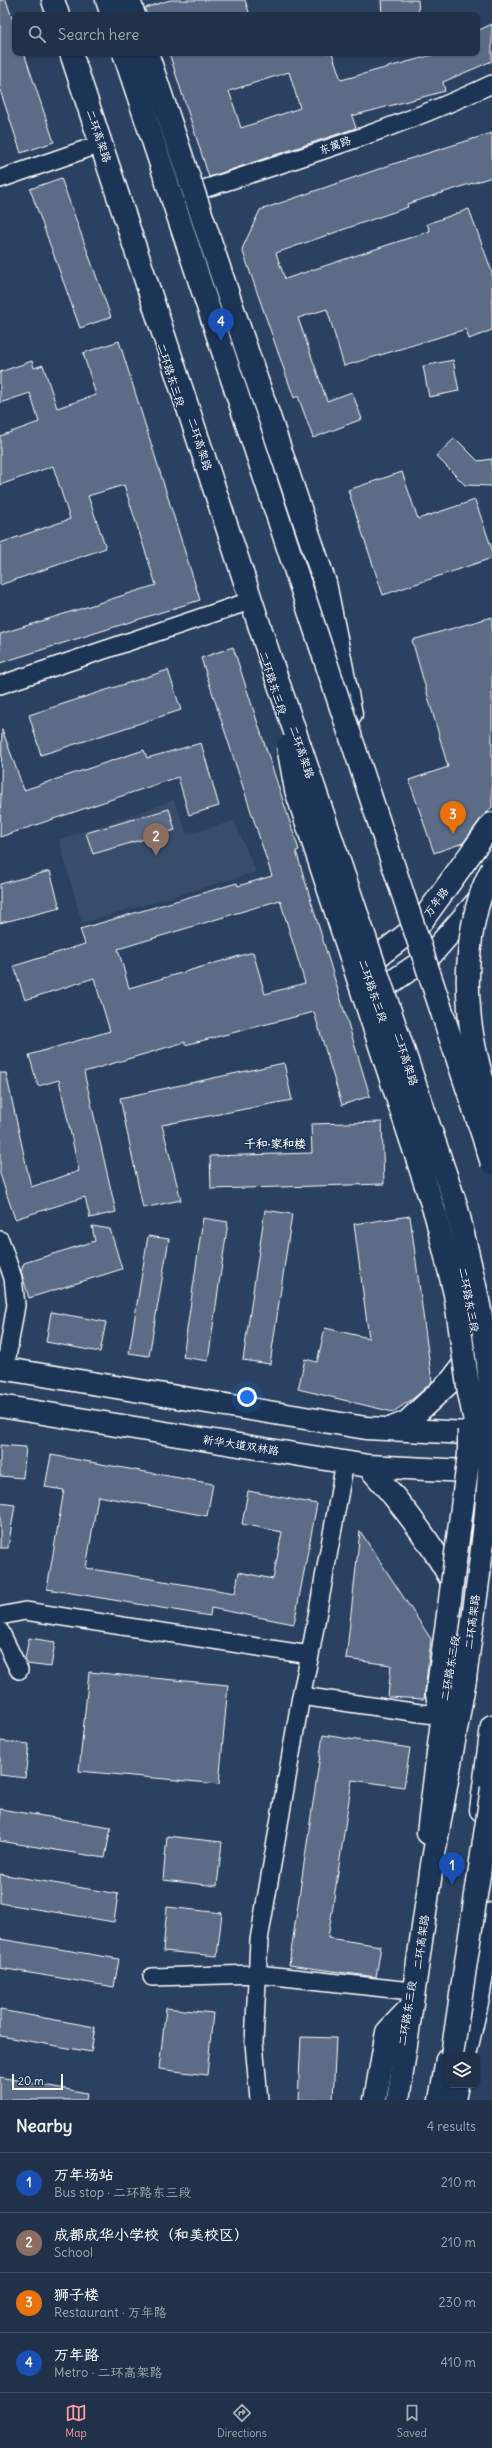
<!DOCTYPE html>
<meta charset="utf-8">
<style>
:root{--surface:#203149;--page:#2d3d53;--text:#f1f3f6;--muted:#a2a9b4;--line:#3d4c61;--accent:#ff9aa2}
body{margin:0;font-family:Delius,"LXGW WenKai TC",sans-serif;background:var(--page);color:var(--text)}
.controls{position:absolute;right:12px;bottom:12px;display:grid;overflow:hidden;border-radius:8px;box-shadow:0 1px 3px #0004}
.controls button{width:36px;height:36px;display:grid;place-items:center;padding:0;border:0;border-bottom:1px solid var(--line);background:var(--surface);color:var(--text);font:20px sans-serif}
.scale{position:absolute;left:12px;bottom:10px;width:51px;box-sizing:border-box;padding-left:4px;border:2px solid #fff;border-top:0;font-size:11px;line-height:14px;white-space:nowrap;color:#fff;-webkit-text-stroke:3px #1d3557;paint-order:stroke}
.you{position:absolute;left:247px;top:1397px;width:14px;height:14px;margin:-10px;border:3px solid #fff;border-radius:50%;background:#1a73e8;box-shadow:0 0 0 6px #1a73e833}
.badge{display:grid;place-items:center;width:26px;height:26px;border-radius:50%;background:var(--accent);color:#fff;font-size:13px;font-weight:700}
.pin{position:absolute;translate:-50% -33px;filter:drop-shadow(0 1px 2px #0008)}
.pin::after{content:'';position:absolute;top:21px;width:14px;height:12px;background:inherit;clip-path:polygon(0 0,100% 0,50% 100%)}
.list{margin:0;padding:0;list-style:none}
h2{display:flex;justify-content:space-between;align-items:center;height:52px;margin:0;padding:0 16px;font-size:17px}
h2 small{font-size:13px;font-weight:400;color:var(--muted)}
.list li{display:grid;grid-template-columns:26px 1fr auto;gap:12px;align-items:center;box-sizing:border-box;height:60px;padding:0 16px;border-top:1px solid var(--line)}
.list b{display:block;font-size:15px;white-space:nowrap}
.list p{margin:0;font-size:13px;white-space:nowrap;color:var(--muted)}
.list em{font-size:13px;font-style:normal;color:var(--muted)}
.icon{flex:none;width:22px;height:22px;fill:none;stroke:currentColor;stroke-width:2;stroke-linecap:round;stroke-linejoin:round}
.map{position:relative;flex:none;width:492px;height:2100px;overflow:hidden}
.search{position:absolute;background:var(--surface);box-shadow:0 1px 3px #0004;left:12px;right:12px;top:12px;height:44px;display:flex;align-items:center;gap:10px;box-sizing:border-box;padding:0 14px;border-radius:8px;color:var(--muted);font-size:15px}
.sheet{height:292px;background:var(--surface)}
nav{display:flex;justify-content:space-around;align-items:center;box-sizing:border-box;height:56px;border-top:1px solid var(--line);background:var(--surface);font-size:11px;color:var(--muted)}
nav a{display:grid;justify-items:center;gap:2px}
nav .on{color:var(--accent)}
.map>svg:first-child{display:block}
</style>
<div class="map">
<svg width="492" height="2100" viewBox="0 0 492 2100">
<rect width="100%" height="100%" fill="#2a4161"/>
<filter id="ink" filterUnits="userSpaceOnUse"><feTurbulence type="fractalNoise" baseFrequency=".025" numOctaves="2"/><feDisplacementMap in="SourceGraphic" scale="8" xChannelSelector="R" yChannelSelector="G"/><feConvolveMatrix kernelMatrix="1 2 1 2 8 2 1 2 1" color-interpolation-filters="sRGB"/></filter>
<g filter="url(#ink)">
<path fill="#394e6c" d="M174 800 187 834 234 821 256 872 82 923 59 840Z"/>
<path fill="#5b6c86" stroke="#fff" fill-rule="evenodd" d="M0 0H6L15 27V53H24L54 142 21 153 0 90Z
M170 0H245L250 15H146L145 8Z
M381 0H418L419 15H382Z
M492 24V61L443 82 445 91 352 116 356 128 209 177 169 53H332L341 80 440 53H477V31ZM289 72 300 108 241 128 229 91Z
M492 133V177L407 204 408 207 276 253 285 279 430 231 427 224 469 209 492 272V330L469 339 466 329 344 366 327 309 298 318 327 401 352 392 362 419 313 438 298 396 294 398 242 249 260 210 393 164Z
M61 178 111 317 80 328 30 189Z
M119 341 200 600 0 663V634L156 585 124 485 88 496 106 548 0 585V543L70 519 53 466 0 485V436L39 422 30 393 0 403V372L32 361 34 368 43 365 57 408 96 395 83 353Z
M453 360 459 391 429 397 423 366Z
M455 438 478 461 492 459V486L465 485 436 456Z
M402 472 418 519 475 500 492 549V558L383 595 348 490Z
M492 617V807L482 817 463 843 434 853 409 780 448 767 412 640Z
M233 647 299 850 296 851 370 1096 342 1105 314 1012 185 1045V1042L84 1072 116 1212 90 1218 85 1197 15 1219 0 1174V1073H6L31 1187 79 1171 59 1080 38 1086 29 1055 110 1031 94 978 25 1000 14 966 85 944 80 929 237 883 238 886 272 876 201 658ZM280 900 305 983 265 994 253 952 129 988 118 949Z
M168 670 181 710 41 755 29 715Z
M2 729 24 790 144 750 147 758 201 743 219 806 189 815 178 777 0 837Z
M169 809 175 830 93 854 86 833Z
M50 871 60 908 0 923V884Z
M284 1063 292 1100 162 1125 181 1200 143 1208 120 1098Z
M382 1122 384 1184 211 1189 210 1156 312 1153 311 1124Z
M265 1210 292 1214 270 1364 243 1360Z
M410 1216 432 1382 414 1398 393 1412 298 1389 305 1359 317 1362 325 1328 369 1338 354 1224Z
M203 1218 228 1222 208 1361 183 1357Z
M92 1226 110 1229 122 1269 29 1298 21 1271 24 1263 95 1241Z
M148 1236 169 1239 149 1356 129 1353Z
M51 1312 106 1322 100 1352 46 1342Z
M0 1445 26 1447 23 1478 0 1476Z
M51 1455 213 1484 207 1516 98 1496 86 1568 235 1593 239 1572 273 1579 282 1532 242 1524 248 1491 317 1504 294 1624 211 1608 210 1616 47 1589 64 1490 45 1487Z
M0 1503 15 1505 8 1548H0Z
M360 1531 431 1639 424 1699 388 1697 391 1665 346 1659Z
M29 1638 55 1642 51 1667 27 1664 25 1659Z
M89 1672 228 1685 219 1784 79 1771Z
M323 1735 410 1748 404 1787 352 1780 328 1938 381 1946 376 1977 289 1965Z
M0 1741 29 1744 25 1778 0 1775Z
M0 1809 111 1827 105 1858 0 1841Z
M167 1836 222 1842 217 1886 163 1880Z
M0 1874 118 1894 114 1922 0 1903Z
M167 1907 222 1913 217 1956 163 1951Z
M0 1939 119 1959 114 1987 0 1968Z
M166 2008 213 2013 207 2075 159 2069Z
M0 2010 95 2027 91 2052 0 2036Z
M301 2037 336 2038 333 2100H298Z
M0 2077 87 2093 86 2100H0Z"/>
<g fill="none" stroke-linecap="round" stroke-linejoin="round">
<g stroke="#fff" stroke-width="20">
<path id="street" d="M0 179 95 146
M182 196C286 162 393 131 492 84
M0 685 247 602
M0 1240 13 1278 16 1305 5 1369
M0 1616 25 1611 310 1655
M0 1631 19 1670
M301 1696 441 1716
M152 1977 257 1974 411 1991
M259 2100 254 2043 259 1940 301 1696 310 1655 345 1462"/>
</g>
<g stroke="#fff" stroke-width="25">
<path id="secondary" d="M365 966 419 925 492 824
M374 994 430 956 482 896
M452 1659 476 1513
M481 1810 492 1726
M428 1833 445 1697
M375 2100 387 2032 407 2011
M440 2100 447 2059"/>
</g>
<g stroke="#fff" stroke-width="25">
<path id="primary" d="M0 1368 366 1428 488 1434
M0 1406 368 1466 486 1472
M390 1429 407 1422 452 1380 469 1357 476 1324
M368 1466C405 1508 438 1550 462 1601"/>
</g>
<g stroke="#fff" stroke-width="25">
<path id="highway" d="M53 0 58 15
M107 0 112 15
M129 0 134 15
M71 53 276 676
M325 583 351 714
M441 1716 437 1694 448 1615
M465 2055 478 1998 492 1914
M398 2100 432 1865 465 1679
M454 2100 457 2085"/>
</g>
<use href="#street" stroke="#1d3557" stroke-width="17"/>
<use href="#secondary" stroke="#1d3557" stroke-width="22"/>
<use href="#primary" stroke="#1d3557" stroke-width="22"/>
<use href="#highway" stroke="#1d3557" stroke-width="22"/>
<g stroke="#fff" stroke-width="25" stroke-linecap="butt">
<path id="highway-bridge" d="M124 53 492 1163
M147 53 325 583
M276 676 456 1205C473 1274 491 1345 491 1417 491 1505 476 1592 465 1679
M288 746 296 790 436 1216 455 1294 469 1393 482 1454
M492 869C471 907 465 965 469 1008 471 1045 484 1083 492 1118
M448 1615 469 1454V1430
M452 2055 492 1788"/>
</g>
<use href="#highway-bridge" stroke="#1d3557" stroke-width="22"/>
</g>
</g>
<g text-anchor="middle" dominant-baseline="central" stroke-width="3" stroke-linejoin="round" paint-order="stroke">
<g font-size="11" fill="#fff" stroke="#1d3557">
<text transform="translate(99 136) rotate(71)">二环高架路</text>
<text transform="translate(335 145) rotate(-20)">东篱路</text>
<text transform="translate(171 375) rotate(72)">二环路东三段</text>
<text transform="translate(200 444) rotate(72)">二环高架路</text>
<text transform="translate(273 683) rotate(72)">二环路东三段</text>
<text transform="translate(302 752) rotate(71)">二环高架路</text>
<text transform="translate(436 902) rotate(-54)">万年路</text>
<text transform="translate(373 991) rotate(71)">二环路东三段</text>
<text transform="translate(406 1059) rotate(72)">二环高架路</text>
<text transform="translate(469 1300) rotate(79)">二环路东三段</text>
<text transform="translate(241 1445) rotate(9)">新华大道双林路</text>
<text transform="translate(472 1622) rotate(-83)">二环高架路</text>
<text transform="translate(450 1668) rotate(-80)">二环路东三段</text>
<text transform="translate(421 1942) rotate(-82)">二环高架路</text>
<text transform="translate(407 2013) rotate(-81)">二环路东三段</text>
</g>
<g font-size="12" font-weight="bold" fill="#fff" stroke="#1d3557">
<text x="275" y="1143">千和·家和楼</text>
</g>
</g>
</svg>
<div class="controls">
<button><svg class="icon" aria-label="layers" viewBox="0 0 24 24"><path d="M12 4l9 5-9 5-9-5zM3 14l9 5 9-5"/></svg></button>
</div>
<div class="scale">20 m</div>
<div class="you"></div>
<div class="pin badge" style="left:452px;top:1885px;background:#1a4fb4">1</div>
<div class="pin badge" style="left:156px;top:856px;background:#8d6e63">2</div>
<div class="pin badge" style="left:453px;top:834px;background:#e8710a">3</div>
<div class="pin badge" style="left:221px;top:341px;background:#1a4fb4">4</div>
<div class="search"><svg class="icon" aria-label="search" viewBox="0 0 24 24"><circle cx="10" cy="10" r="6"/><path d="M15 15l6 6"/></svg>Search here</div>
</div>
<section class="sheet">
<h2>Nearby<small>4 results</small></h2>
<ul class="list">
<li><span class="badge" style="background:#1a4fb4">1</span><div><b>万年场站</b><p>Bus stop · 二环路东三段</p></div><em>210 m</em></li>
<li><span class="badge" style="background:#8d6e63">2</span><div><b>成都成华小学校（和美校区）</b><p>School</p></div><em>210 m</em></li>
<li><span class="badge" style="background:#e8710a">3</span><div><b>狮子楼</b><p>Restaurant · 万年路</p></div><em>230 m</em></li>
<li><span class="badge" style="background:#1a4fb4">4</span><div><b>万年路</b><p>Metro · 二环高架路</p></div><em>410 m</em></li>
</ul>
</section>
<nav>
<a class="on"><svg class="icon" aria-label="map" viewBox="0 0 24 24"><path d="M3 6l6-2 6 2 6-2v14l-6 2-6-2-6 2zM9 4v14M15 6v14"/></svg>Map</a>
<a><svg class="icon" aria-label="directions" viewBox="0 0 24 24"><path d="M12 3l9 9-9 9-9-9zM9 14v-3h6M13 9l2 2-2 2"/></svg>Directions</a>
<a><svg class="icon" aria-label="saved" viewBox="0 0 24 24"><path d="M7 4h10v16l-5-4-5 4z"/></svg>Saved</a>
</nav>
